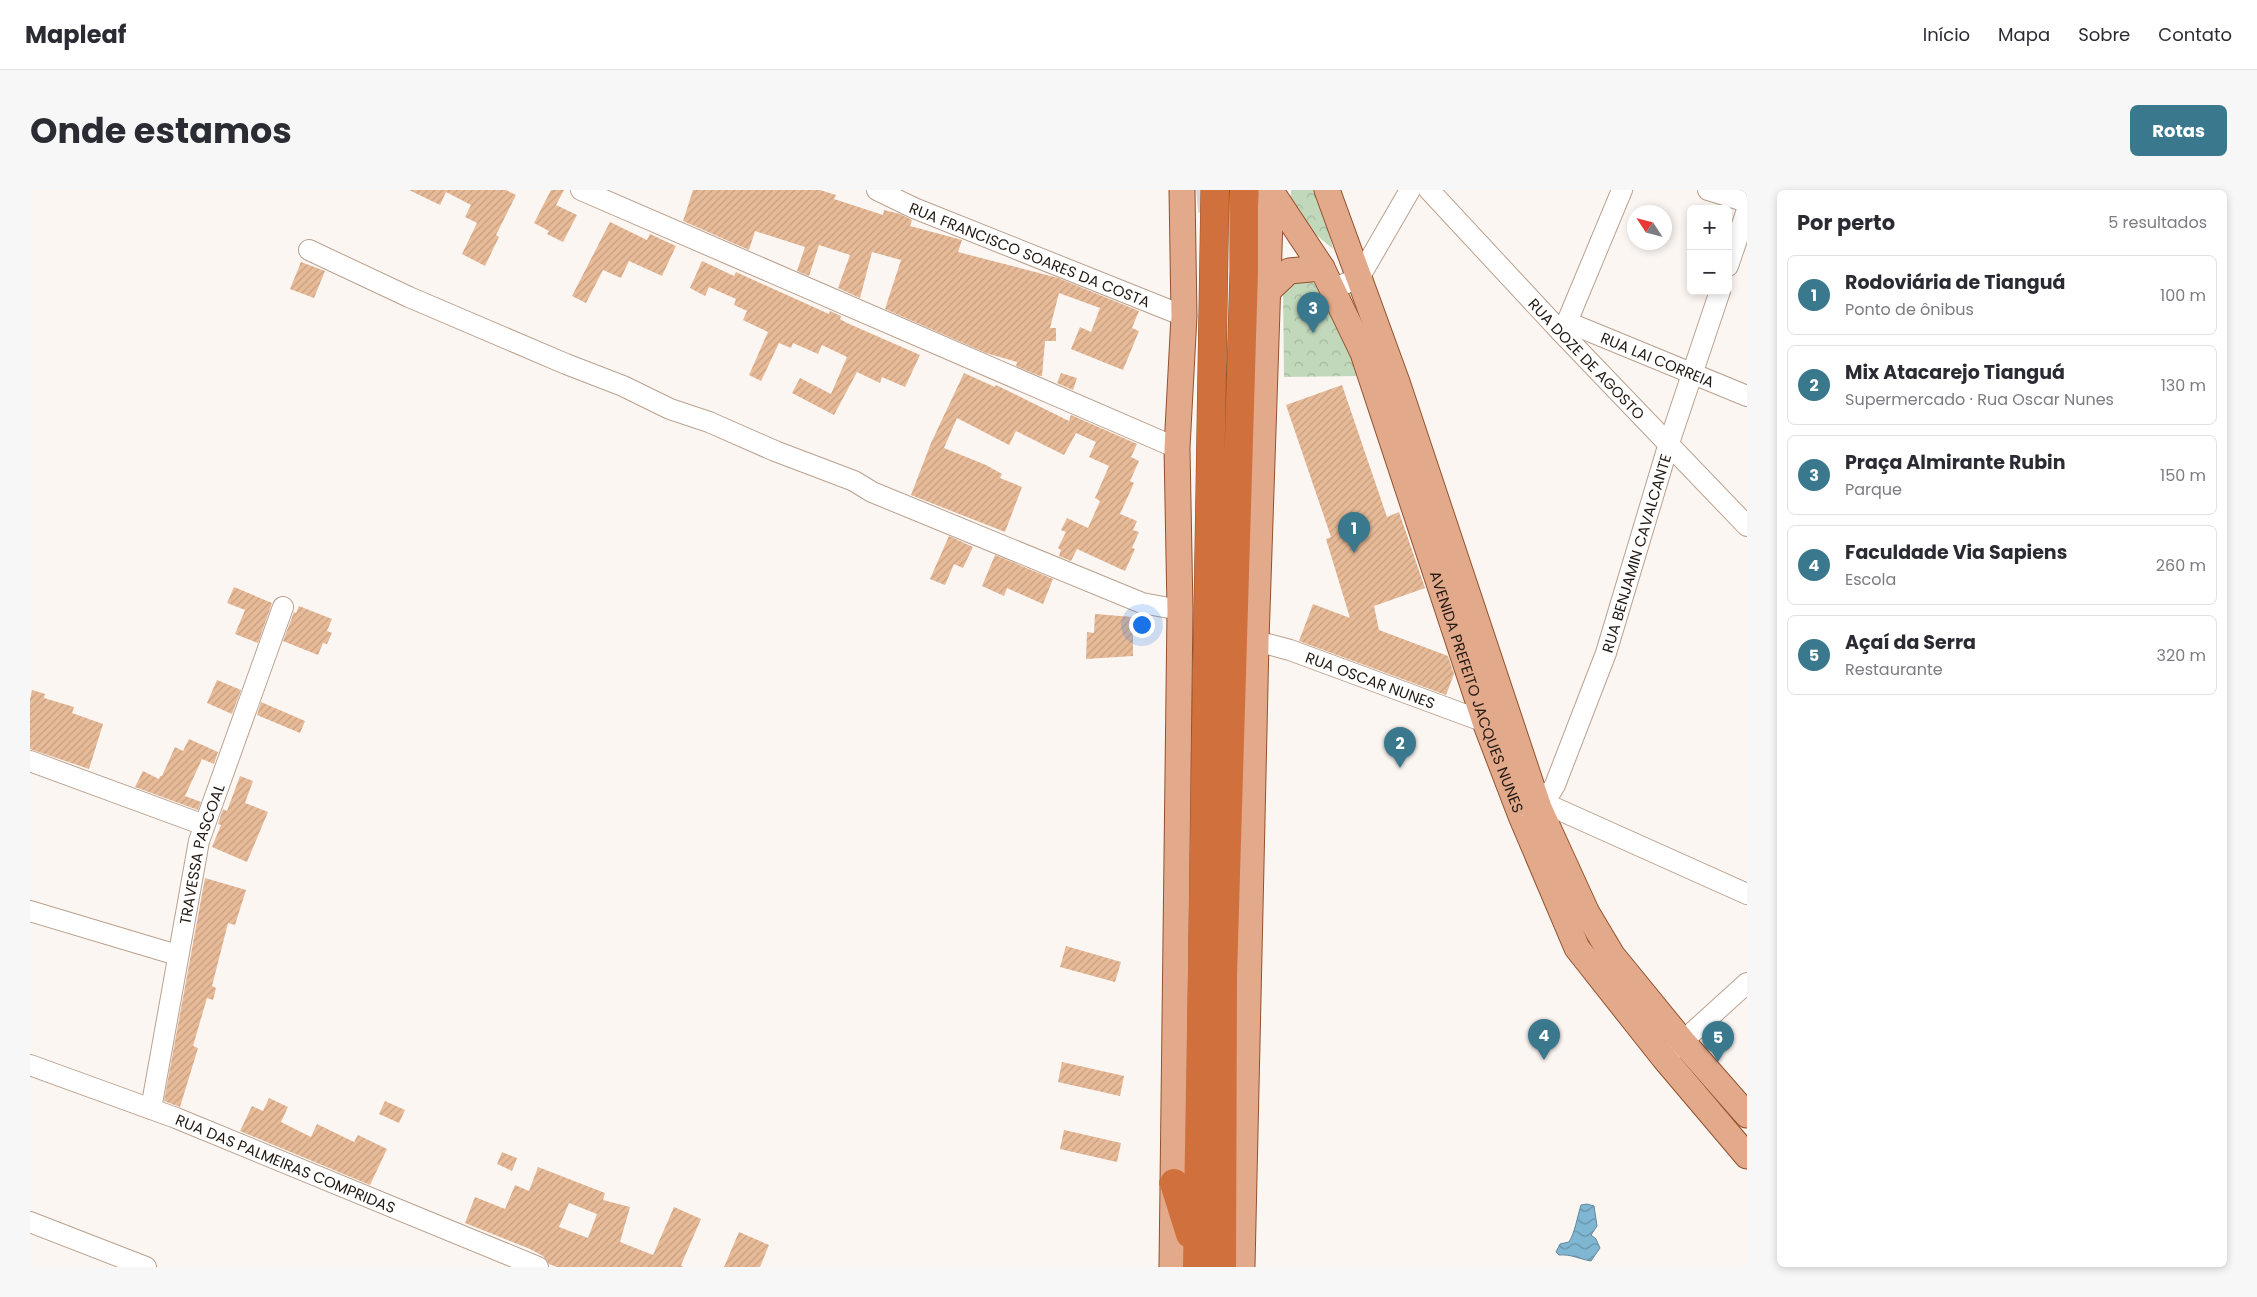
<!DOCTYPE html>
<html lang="pt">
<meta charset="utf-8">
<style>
:root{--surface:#fff;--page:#f7f7f7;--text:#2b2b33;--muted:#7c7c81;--line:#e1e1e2;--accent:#39788d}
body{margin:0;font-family:Poppins,sans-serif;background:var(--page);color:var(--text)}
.controls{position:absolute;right:15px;top:15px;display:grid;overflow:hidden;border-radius:8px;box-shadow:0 2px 8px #0003}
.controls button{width:45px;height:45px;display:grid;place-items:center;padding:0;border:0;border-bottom:1px solid var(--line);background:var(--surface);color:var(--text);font:25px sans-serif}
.compass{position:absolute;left:1597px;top:15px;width:45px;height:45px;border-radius:50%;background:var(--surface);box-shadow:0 2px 8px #0003;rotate:306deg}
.you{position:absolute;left:1111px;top:434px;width:18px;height:18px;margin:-12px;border:4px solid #fff;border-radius:50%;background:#1a73e8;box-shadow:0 0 0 8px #1a73e833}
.badge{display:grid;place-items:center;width:32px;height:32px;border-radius:50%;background:var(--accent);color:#fff;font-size:16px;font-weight:700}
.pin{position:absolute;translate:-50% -41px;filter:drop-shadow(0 1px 2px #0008)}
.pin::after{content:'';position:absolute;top:26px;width:18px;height:15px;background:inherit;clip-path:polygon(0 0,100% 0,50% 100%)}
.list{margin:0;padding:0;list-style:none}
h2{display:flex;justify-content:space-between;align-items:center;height:65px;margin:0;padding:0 20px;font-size:21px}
h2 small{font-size:16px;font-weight:400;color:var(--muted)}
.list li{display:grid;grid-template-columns:32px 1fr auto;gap:15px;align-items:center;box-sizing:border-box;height:80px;margin:0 10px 10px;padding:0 10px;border:1px solid var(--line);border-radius:8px}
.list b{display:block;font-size:19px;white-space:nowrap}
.list p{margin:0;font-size:16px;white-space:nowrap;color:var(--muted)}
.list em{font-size:16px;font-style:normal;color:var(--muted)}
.map{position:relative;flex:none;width:1717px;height:1077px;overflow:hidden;border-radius:8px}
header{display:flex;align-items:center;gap:30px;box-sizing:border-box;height:70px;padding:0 25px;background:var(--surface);border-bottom:1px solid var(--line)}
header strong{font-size:24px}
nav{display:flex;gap:28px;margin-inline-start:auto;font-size:18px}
.intro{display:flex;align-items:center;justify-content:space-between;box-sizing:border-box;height:120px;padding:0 30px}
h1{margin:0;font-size:35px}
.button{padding:12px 22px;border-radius:8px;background:var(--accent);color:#fff;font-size:18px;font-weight:700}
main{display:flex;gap:30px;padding:0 30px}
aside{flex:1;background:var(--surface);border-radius:8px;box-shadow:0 2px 8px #0003}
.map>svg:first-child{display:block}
</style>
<header>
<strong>Mapleaf</strong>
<nav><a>Início</a><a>Mapa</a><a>Sobre</a><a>Contato</a></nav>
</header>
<div class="intro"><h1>Onde estamos</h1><a class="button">Rotas</a></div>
<main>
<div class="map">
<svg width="1717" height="1077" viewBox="0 0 1717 1077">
<defs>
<pattern id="park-crowns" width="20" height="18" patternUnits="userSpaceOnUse" patternTransform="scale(1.25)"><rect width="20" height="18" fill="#c2d8ba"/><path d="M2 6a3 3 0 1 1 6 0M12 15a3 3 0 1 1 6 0" fill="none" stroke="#a6b99f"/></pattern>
<pattern id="water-waves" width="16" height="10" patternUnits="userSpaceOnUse" patternTransform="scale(1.25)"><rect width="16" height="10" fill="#7fb6d2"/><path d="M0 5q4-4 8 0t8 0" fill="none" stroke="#6893a9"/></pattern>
<pattern id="building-hatch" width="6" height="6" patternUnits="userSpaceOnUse" patternTransform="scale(1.25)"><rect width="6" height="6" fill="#e7ba98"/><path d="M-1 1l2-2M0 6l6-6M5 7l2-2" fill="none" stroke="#c69f82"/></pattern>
</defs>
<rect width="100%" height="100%" fill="#fcf6f2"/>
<path fill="url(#park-crowns)" d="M1261 0H1288L1303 59 1260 23Z
M1277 88 1294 101 1329 186 1254 187 1253 97Z"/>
<path fill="url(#water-waves)" stroke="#638799" d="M1557 1014 1564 1016 1567 1036 1561 1045 1566 1049 1570 1058 1561 1071C1549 1069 1541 1064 1529 1065L1526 1062 1530 1054 1539 1052C1545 1042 1547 1028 1551 1015Z"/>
<path fill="url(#building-hatch)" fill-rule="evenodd" d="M379 0H476L486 5 466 45 469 47 455 76 432 64 447 33 435 27 441 15 416 2 410 15Z
M521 0H534L526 15 547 25 533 52 517 44 519 41 504 33Z
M663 0H790L806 5 804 9 853 25 854 20 870 24 882 30 880 36 932 50 928 62 1028 88 1109 121 1102 138 1109 141 1093 180 1041 159 1050 137 1061 142 1070 118 1029 103 1020 138H1026V151H1015L1012 186H1010L986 176 987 172 956 163 855 119 871 70 842 62 830 108 808 98 820 65 789 55 779 86 767 81 775 57 725 41 719 60 653 31Z
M580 32 617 50 620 44 646 56 632 86 599 71 591 88 573 80 556 113 542 106Z
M672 71 704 86 706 82 799 124 800 121 811 126 810 129 817 133 890 165 875 197 852 187 850 193 827 182 804 225 762 203 770 188 801 204 817 167 792 155 788 164 763 153 761 158 749 153 731 191 719 185 738 142 713 130 717 121 704 115 706 109 679 97 675 106 660 98Z
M271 72 295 81 284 108 260 99Z
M934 183 965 197 966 195 1039 231 1041 225 1107 254 1101 267 1109 271 1100 291 1104 293 1090 324 1107 331 1103 340 1109 342 1102 358 1105 359 1095 381 1047 359 1041 371 1029 366 1031 360 1028 358 1036 342 1031 340 1037 328 1058 338 1070 311 1065 308 1079 276 1059 267 1066 252 1046 243 1034 265 986 241 979 255 927 228 914 258 956 275 972 284 970 288 992 297 975 342 881 305 901 253Z
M1031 183 1047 188 1043 200 1027 193Z
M1312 195 1357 327 1369 322 1395 398 1344 416 1349 440 1418 466 1424 484 1416 505 1269 451 1283 414 1320 428 1296 349 1301 347 1256 215Z
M919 346 943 357 933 378 924 374 915 395 900 389Z
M965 365 1023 389 1013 414 977 398 974 406 952 396Z
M204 397 242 413 228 453 205 444 215 420 197 413Z
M269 416 302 429 297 441 302 443 297 454 293 453 288 465 253 451 264 422 266 423Z
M1065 424 1103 427V466L1056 469 1057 442 1064 443Z
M187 490 211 500 202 524 177 513Z
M2 500 15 504 14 508 44 517 42 523 73 534 59 579 0 559V509Z
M231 512 275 531 270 543 227 525Z
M159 549 188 562 184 574 172 569 155 606 171 612 168 620 105 597 113 581 129 589 130 586H132L145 557 153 561Z
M210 586 223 591 215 613 238 622 217 672 182 657 191 635 188 634 193 619 197 621Z
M175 688 216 700 205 735 198 733 182 796 186 798 183 810 177 808 163 856 168 858 150 917 134 911Z
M1036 756 1091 772 1085 792 1030 777Z
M1032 872 1094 886 1090 906 1028 892Z
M239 908 258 917 251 932 281 947 287 934 324 952 328 945 357 959 340 995 210 941 222 916 233 921Z
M355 911 375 920 369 933 349 924Z
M1034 940 1091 953 1087 972 1030 959Z
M472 962 487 968 482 981 467 974Z
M508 977 575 1003 573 1010 600 1017 590 1052 623 1065 644 1017 671 1029 651 1075 653 1077H527L519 1074 513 1066 500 1059 435 1033 445 1007 475 1019 485 995 499 1001ZM539 1013 567 1024 558 1048 529 1037Z
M709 1042 739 1055 730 1077H694Z"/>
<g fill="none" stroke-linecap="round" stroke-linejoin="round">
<path stroke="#dbd5d1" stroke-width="25" stroke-dasharray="25 12" stroke-linecap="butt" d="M1167 10 1228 4"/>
<g stroke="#baa18e" stroke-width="22">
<g id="minor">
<path d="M551 0 1147 258"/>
<path id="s1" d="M847 0 884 18 1154 126"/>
<path id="s2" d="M1399 0 1531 142 1717 336"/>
<path d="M1678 0 1717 12"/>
<path d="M279 60 379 107 536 174 593 196 640 219 679 232 745 261 824 291 842 302 1112 413 1150 420"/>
<path d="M1698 76 1717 20"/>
<path d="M1302 99 1329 88 1380 0"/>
<path id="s3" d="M1537 132 1717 206"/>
<path d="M1531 142 1537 132 1592 0"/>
<path id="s4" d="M1226 451 1260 460 1455 532 1464 529"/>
<path d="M0 571 174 635"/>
<path d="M1514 613 1717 704"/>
<path id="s5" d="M1499 623 1514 613 1525 595 1576 463 1639 253 1690 101"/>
<path d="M0 721 147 765"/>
<path d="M1643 860 1717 793"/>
<path id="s6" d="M0 875 146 928 508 1077"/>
<path id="s7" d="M121 919 169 651 253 417"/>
<path d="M0 1032 116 1077"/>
</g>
</g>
<g stroke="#93522e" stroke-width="27">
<g id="major">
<path d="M1297 0 1367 192 1509 618 1557 723 1582 765 1653 852 1717 925"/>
<path id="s8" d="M1241 1 1292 78 1333 163 1455 532 1491 626 1547 758 1634 868 1717 966"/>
<path d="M1239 100 1259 81 1292 78"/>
<path d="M1142 1077 1150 420 1147 258 1154 126 1152 0"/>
<path d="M1212 1077 1226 451 1241 0"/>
</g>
</g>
<g stroke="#93522e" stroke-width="29">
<path id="highway" d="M1144 993 1160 1044
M1167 1077 1185 0
M1192 1077 1193 785 1214 81V0"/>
</g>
<use href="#minor" stroke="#fff" stroke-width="20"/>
<use href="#major" stroke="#e3a98b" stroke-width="25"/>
<use href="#highway" stroke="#d0703d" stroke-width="28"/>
</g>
<g text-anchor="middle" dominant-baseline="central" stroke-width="4" stroke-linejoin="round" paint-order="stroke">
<g font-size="15" fill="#231a13" stroke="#fff">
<text stroke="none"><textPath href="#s1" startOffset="166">RUA FRANCISCO SOARES DA COSTA</textPath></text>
<text stroke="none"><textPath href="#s2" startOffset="231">RUA DOZE DE AGOSTO</textPath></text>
<text stroke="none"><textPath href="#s3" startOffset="98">RUA LAI CORREIA</textPath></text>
<text stroke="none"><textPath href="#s5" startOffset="285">RUA BENJAMIN CAVALCANTE</textPath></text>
<text stroke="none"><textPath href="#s4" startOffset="121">RUA OSCAR NUNES</textPath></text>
<text stroke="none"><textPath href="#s8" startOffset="544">AVENIDA PREFEITO JACQUES NUNES</textPath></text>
<text stroke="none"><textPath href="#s7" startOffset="260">TRAVESSA PASCOAL</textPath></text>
<text stroke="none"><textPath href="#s6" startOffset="274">RUA DAS PALMEIRAS COMPRIDAS</textPath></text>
</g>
</g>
</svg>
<div class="controls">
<button>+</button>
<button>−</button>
</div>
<svg class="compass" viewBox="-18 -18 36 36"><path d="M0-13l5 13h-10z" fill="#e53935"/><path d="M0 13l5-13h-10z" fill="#7c7c81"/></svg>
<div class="you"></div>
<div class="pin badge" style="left:1324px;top:363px">1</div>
<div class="pin badge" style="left:1370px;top:578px">2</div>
<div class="pin badge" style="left:1283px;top:143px">3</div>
<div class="pin badge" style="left:1514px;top:870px">4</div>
<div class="pin badge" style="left:1688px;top:872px">5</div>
</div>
<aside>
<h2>Por perto<small>5 resultados</small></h2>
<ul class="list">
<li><span class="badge">1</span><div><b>Rodoviária de Tianguá</b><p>Ponto de ônibus</p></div><em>100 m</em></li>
<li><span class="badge">2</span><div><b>Mix Atacarejo Tianguá</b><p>Supermercado · Rua Oscar Nunes</p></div><em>130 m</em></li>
<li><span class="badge">3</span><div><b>Praça Almirante Rubin</b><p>Parque</p></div><em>150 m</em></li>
<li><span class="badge">4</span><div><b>Faculdade Via Sapiens</b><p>Escola</p></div><em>260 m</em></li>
<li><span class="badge">5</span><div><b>Açaí da Serra</b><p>Restaurante</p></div><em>320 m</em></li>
</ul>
</aside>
</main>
